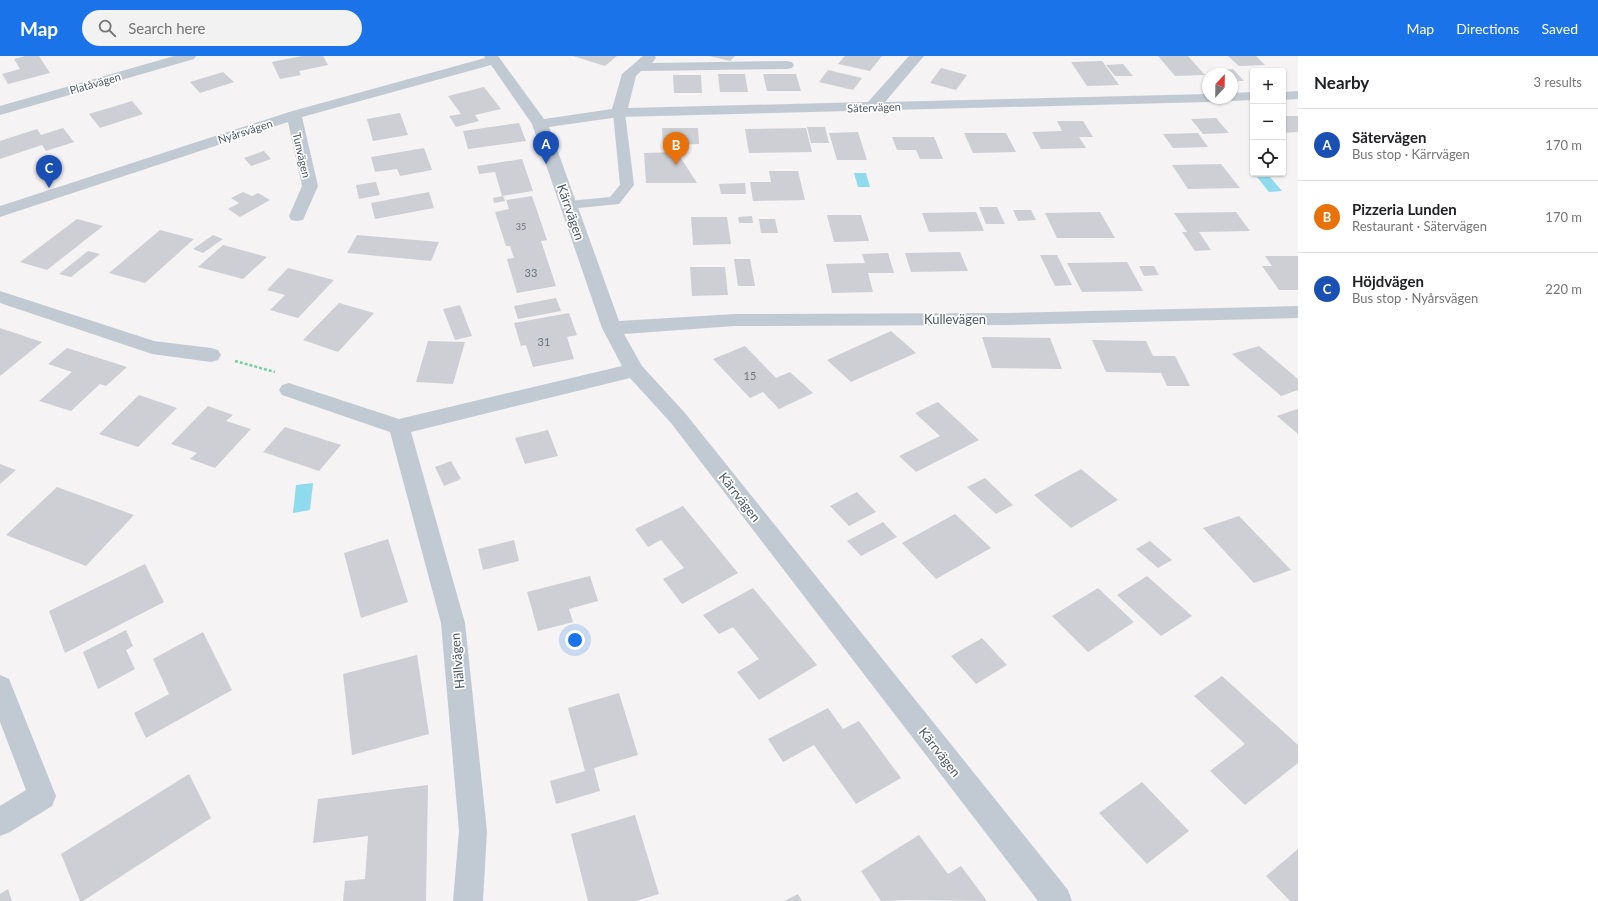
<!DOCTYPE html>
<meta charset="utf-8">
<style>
:root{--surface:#fff;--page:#f2f2f2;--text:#202124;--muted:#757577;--line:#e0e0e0;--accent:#1a73e8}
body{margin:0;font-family:Lato,sans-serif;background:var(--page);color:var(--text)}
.controls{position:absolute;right:12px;top:12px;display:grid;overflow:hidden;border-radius:4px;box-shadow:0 1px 3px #0004}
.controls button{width:36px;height:36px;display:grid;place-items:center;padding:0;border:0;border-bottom:1px solid var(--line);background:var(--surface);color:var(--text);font:20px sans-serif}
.compass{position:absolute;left:1202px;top:12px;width:36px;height:36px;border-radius:50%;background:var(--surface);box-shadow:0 1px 3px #0004;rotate:22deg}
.you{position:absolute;left:575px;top:584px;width:14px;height:14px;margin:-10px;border:3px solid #fff;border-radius:50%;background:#1a73e8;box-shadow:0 0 0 6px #1a73e833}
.badge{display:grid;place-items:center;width:26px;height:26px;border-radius:50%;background:var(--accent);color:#fff;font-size:13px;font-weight:700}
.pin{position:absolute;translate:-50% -33px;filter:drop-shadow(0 1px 2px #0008)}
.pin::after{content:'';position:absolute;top:21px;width:14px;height:12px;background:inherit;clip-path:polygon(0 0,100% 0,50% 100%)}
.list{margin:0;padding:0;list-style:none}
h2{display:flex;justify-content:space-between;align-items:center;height:52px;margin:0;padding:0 16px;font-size:17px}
h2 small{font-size:13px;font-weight:400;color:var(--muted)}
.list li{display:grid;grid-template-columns:26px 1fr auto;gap:12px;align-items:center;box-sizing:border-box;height:72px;padding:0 16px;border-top:1px solid var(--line)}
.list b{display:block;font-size:15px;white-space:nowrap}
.list p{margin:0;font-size:13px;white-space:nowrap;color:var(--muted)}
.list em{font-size:13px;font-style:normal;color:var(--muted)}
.icon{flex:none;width:22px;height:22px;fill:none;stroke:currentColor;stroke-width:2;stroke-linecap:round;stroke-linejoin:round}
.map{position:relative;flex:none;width:1298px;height:845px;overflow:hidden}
header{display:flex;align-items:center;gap:24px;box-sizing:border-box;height:56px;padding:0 20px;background:var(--accent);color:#fff}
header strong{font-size:19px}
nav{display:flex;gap:22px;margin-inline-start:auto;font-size:14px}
.search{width:280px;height:36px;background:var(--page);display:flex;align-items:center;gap:10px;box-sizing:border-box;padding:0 14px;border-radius:22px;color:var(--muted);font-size:15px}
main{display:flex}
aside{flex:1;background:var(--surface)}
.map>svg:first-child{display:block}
</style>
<header>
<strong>Map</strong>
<div class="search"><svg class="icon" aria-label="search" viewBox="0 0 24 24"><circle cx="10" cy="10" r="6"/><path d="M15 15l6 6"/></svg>Search here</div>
<nav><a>Map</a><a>Directions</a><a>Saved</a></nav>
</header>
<main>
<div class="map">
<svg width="1298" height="845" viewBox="0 0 1298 845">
<rect width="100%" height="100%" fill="#f5f3f3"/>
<path fill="#90daee" d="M854 117H866L870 131H858Z
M1257 121H1270L1282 135 1269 136Z
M313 427 310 454 293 457 296 429Z"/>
<path fill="#cdcfd5" d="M25 0H39L50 17 8 28 2 18 20 13 14 3Z
M302 0H323L328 9 299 15 301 19 280 23 272 6Z
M573 0H617L605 10Z
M709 0H735L730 5Z
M845 0H882L870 15 838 8Z
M1158 0H1188L1205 19 1175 20Z
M1228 0H1256L1265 9 1239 10Z
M1102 5 1119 29 1087 30 1071 6Z
M1123 8 1133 20H1115L1106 9Z
M941 12 967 19 956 34 930 27Z
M1233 13 1244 25H1232V18H1221L1217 14Z
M828 14 862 22 853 34 819 26Z
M223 16 234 26 200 37 190 26Z
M718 18H745L748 36H720Z
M763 18H796L801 35H767Z
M673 19H701L702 37H674Z
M484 31 501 53 475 59 479 65 456 71 449 60 461 58 448 40Z
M132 45 143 58 100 72 89 58Z
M400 57 408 79 373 85 367 63Z
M1283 60H1298V76L1283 77Z
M1216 62 1229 77 1203 78 1191 63Z
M1057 65H1083L1093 81H1079L1086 92 1041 93 1032 76 1062 75Z
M519 67 526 85 468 93 463 75Z
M807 71H825L829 87H811Z
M63 72 74 86 46 95 42 89 0 103V85L37 73 41 79Z
M662 72H698L699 88 663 89Z
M806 72 812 96 749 97 745 73Z
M858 76 867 104H837L829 77Z
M964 77H1006L1016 96 973 97Z
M1198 77 1208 91 1173 92 1163 78Z
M892 81H934L943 103H920L916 94H897Z
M424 92 432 114 400 120 397 113 375 116 371 101Z
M264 95 271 103 251 110 244 102Z
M677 96 697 127H646L644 97Z
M522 103 533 135 502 140 495 116 479 118 477 110Z
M1221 108 1240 132 1188 133 1172 109Z
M769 115H798L805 144 753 145 750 126H771Z
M376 126 380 139 359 143 356 129Z
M745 127 746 138H721L719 128Z
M243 136 252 140 258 137 270 144 240 161 228 153 239 147 231 142Z
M429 136 434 152 375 163 371 147Z
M503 140 505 145 494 147 493 142Z
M532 140 547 184 541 185 556 230 517 237 507 203 514 202 510 190H506L495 156 509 153 506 144Z
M979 151H997L1005 168H986Z
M1013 154H1031L1036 164 1018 165Z
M976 156 984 175 929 176 922 157Z
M1100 156 1115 182H1057L1045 157Z
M1236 156 1250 175 1199 176 1211 194 1195 195 1182 176H1187L1174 157Z
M827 159H861L869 185 834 186Z
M752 160 753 167H739L738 161Z
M691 161H727L731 188 693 189Z
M77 163 103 170 47 214 20 206Z
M759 163H775L778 177H761Z
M160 174 194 183 145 227 109 217Z
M213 179 223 183 203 197 193 193Z
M357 179 439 186 431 205 347 197Z
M223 189 267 201 243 223 198 211Z
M88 195 100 198 71 221 59 218Z
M960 196 968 215 911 216 905 197Z
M888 197 894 217H868L873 236 832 237 826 208 865 207 862 198Z
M1040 199H1057L1072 229 1055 230Z
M1265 200H1298V234H1279L1262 210H1272Z
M734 203H750L755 230H738Z
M1127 206 1143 235 1082 236 1067 207Z
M1139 210H1154L1159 219 1144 220Z
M690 211H725L728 239 692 240Z
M288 212 334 224 298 262 270 254 285 239 267 234Z
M556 242 561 255 518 263 514 250Z
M339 247 374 257 338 296 303 284Z
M460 249 472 280 455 284 443 253Z
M569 257 577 279 567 281 574 303 533 311 526 289 521 290 514 267Z
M0 272 42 286 0 320Z
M891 275 916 297 851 326 827 304Z
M982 281 1050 282 1062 313 992 312Z
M1092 284 1146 285 1153 300H1175L1190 330H1167L1161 317 1106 316Z
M428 285 465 286 453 328 416 326Z
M745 290 776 322 790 316 813 337 779 353 763 336 750 342 713 303Z
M1259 290 1298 323V334L1281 340 1232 298Z
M67 292 127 311 106 330 100 328 71 355 39 345 72 316 48 308Z
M139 339 177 352 138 391 99 378Z
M938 346 979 384 916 416 899 400 940 380 915 357Z
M208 350 233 359 226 365 251 373 215 412 190 403 197 397 171 388Z
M1297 353 1298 354V378L1277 360Z
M285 371 341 389 319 415 263 396Z
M548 374 558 400 525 408 515 382Z
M451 405 461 423 444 430 435 411Z
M0 408 16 414 0 428Z
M1081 413 1118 444 1071 472 1034 439Z
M985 422 1013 449 996 458 967 431Z
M57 431 134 459 86 510 6 479Z
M857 436 876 456 849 470 830 450Z
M683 450 738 517 682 548 663 523 684 512 661 484 648 491 635 473Z
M955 458 991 492 936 523 902 487Z
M1239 460 1291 514 1254 527 1203 472Z
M883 466 897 481 861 500 847 485Z
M388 483 408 546 361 562 344 497Z
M514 484 519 505 483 514 478 493Z
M1150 485 1172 504 1158 512 1136 493Z
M145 508 164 546 65 597 49 555Z
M590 520 598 545 569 553 573 566 538 575 527 536Z
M1147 520 1192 560 1161 580 1117 539Z
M753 532 817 609 759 644 737 616 759 603 733 571 719 578 703 559Z
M1098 532 1134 566 1088 596 1052 560Z
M126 574 133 590 126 594 135 613 98 633 83 596Z
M203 576 232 634 146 682 134 657 169 638 153 603Z
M982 582 1007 609 976 628 951 600Z
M417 599 429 678 352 699 343 618Z
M1222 620 1298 689V707L1245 749 1210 715 1245 688 1194 640Z
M619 637 638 699 594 712 600 735 556 748 550 725 585 715 568 652Z
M828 652 843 673 859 665 901 722 856 748 814 689 783 706 768 683Z
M189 718 211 762 83 845H80L61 798Z
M1142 726 1189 775 1147 808 1099 757Z
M428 729 426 845H343L345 825 365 823 368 780 313 787 318 743Z
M635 759 659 838 636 845H588L571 778Z
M919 779 948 818 961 810 987 845 907 844 881 845 861 815Z
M1298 793V845H1290L1266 820Z
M8 833 12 845H0V838Z
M798 838 802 845H784Z"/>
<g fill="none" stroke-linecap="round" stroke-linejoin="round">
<path stroke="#7ad0a6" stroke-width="2.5" stroke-dasharray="3 2" stroke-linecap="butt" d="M235 305 275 316"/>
<path fill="#c1cad2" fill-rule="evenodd" d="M619 53 623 54 625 57 634 129 619 148 569 153 564 152 562 149 564 146 569 145 610 141 620 129 613 57 615 54Z"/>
<path fill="#c1cad2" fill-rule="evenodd" d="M174 0H196L194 3 0 59V50Z
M484 0H498L544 63 612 53 622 18 643 0H655L656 2 652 7 787 5 792 6 794 9 792 12 787 13 641 15 636 20 628 52 868 46 909 0H924L885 46 1208 38V42H1215L1213 45 1208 46 619 61 549 71 619 265 735 258 1007 257 1298 250V262L1007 269 735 270 624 278 642 310 685 357 1068 834 1072 845H1038L671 367 630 322 411 376 465 567 487 775 483 845H453L459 775 441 567 390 376 282 339 279 334 282 329 289 327 399 363 622 310 602 272 532 68 491 9 302 61 318 130 303 164 297 165 291 164 289 160 302 130 288 66 0 161V150L289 56 485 2Z
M1298 35V43L1283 44V36Z
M1253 36V44L1232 45 1227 44 1225 42H1232V37Z
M0 235 154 285 211 292 218 294 221 299 218 304 211 306 152 298 0 247Z
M0 619 9 623 56 740 52 750 10 776 0 780V750L26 734 0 666Z"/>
</g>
<g text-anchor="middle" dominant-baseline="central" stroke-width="3.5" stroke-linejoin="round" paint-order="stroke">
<g font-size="9" fill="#6b747e">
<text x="521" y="170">35</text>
</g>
<g font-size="11" fill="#4a5661" stroke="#fff">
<text transform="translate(95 27) rotate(-16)">Platåvägen</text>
<text transform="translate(874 51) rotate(-2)">Sätervägen</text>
<text transform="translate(245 75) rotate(-18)">Nyårsvägen</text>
<text transform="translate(302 99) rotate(77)">Tunvägen</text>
</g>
<g font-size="11" fill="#6b747e">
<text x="531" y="216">33</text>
<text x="544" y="285">31</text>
<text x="750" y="319">15</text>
</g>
<g font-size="13" fill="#4a5661" stroke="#fff">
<text transform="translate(571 156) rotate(71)">Kärrvägen</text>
<text x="955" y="263">Kullevägen</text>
<text transform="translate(740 441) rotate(52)">Kärrvägen</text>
<text transform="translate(457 605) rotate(-95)">Hällvägen</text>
<text transform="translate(940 696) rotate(52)">Kärrvägen</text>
</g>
</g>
</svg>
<div class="controls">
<button>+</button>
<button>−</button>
<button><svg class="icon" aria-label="locate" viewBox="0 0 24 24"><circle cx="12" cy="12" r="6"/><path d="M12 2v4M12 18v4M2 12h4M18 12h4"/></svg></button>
</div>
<svg class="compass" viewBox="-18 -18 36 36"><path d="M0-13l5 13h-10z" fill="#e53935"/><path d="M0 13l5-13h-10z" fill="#757577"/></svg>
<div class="you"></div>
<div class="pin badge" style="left:546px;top:108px;background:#1a4fb4">A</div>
<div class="pin badge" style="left:676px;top:109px;background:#e8710a">B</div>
<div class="pin badge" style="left:49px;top:132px;background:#1a4fb4">C</div>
</div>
<aside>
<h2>Nearby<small>3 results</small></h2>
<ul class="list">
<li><span class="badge" style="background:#1a4fb4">A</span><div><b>Sätervägen</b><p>Bus stop · Kärrvägen</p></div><em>170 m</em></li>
<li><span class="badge" style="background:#e8710a">B</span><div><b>Pizzeria Lunden</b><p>Restaurant · Sätervägen</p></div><em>170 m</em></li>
<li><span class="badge" style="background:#1a4fb4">C</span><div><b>Höjdvägen</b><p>Bus stop · Nyårsvägen</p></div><em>220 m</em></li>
</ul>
</aside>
</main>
